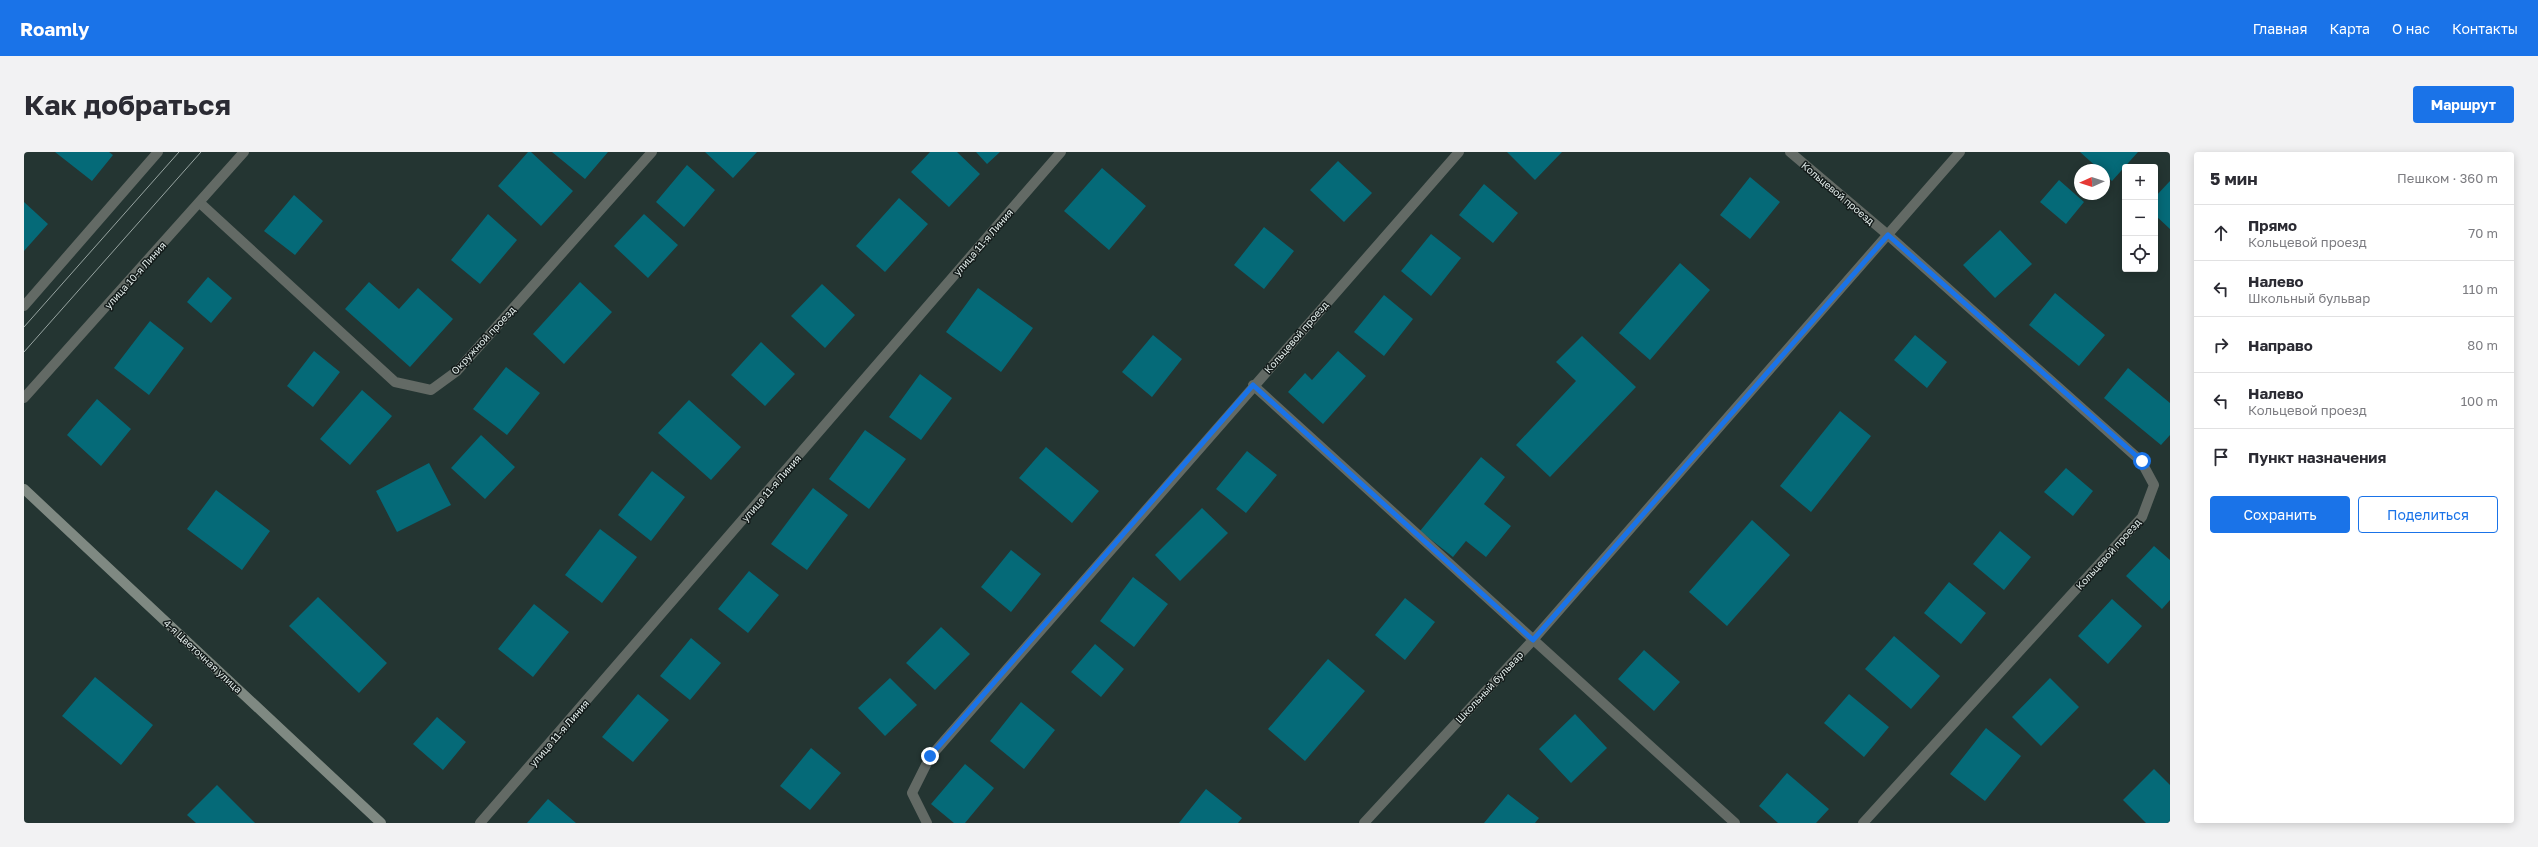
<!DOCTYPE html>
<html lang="ru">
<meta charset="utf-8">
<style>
:root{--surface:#fff;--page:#f2f2f3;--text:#2b2b33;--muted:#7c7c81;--line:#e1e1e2;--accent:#1a73e8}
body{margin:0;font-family:"Golos Text",sans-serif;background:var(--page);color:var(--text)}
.controls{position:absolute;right:12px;top:12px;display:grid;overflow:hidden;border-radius:4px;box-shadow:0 2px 10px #0003}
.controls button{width:36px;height:36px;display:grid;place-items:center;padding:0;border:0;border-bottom:1px solid var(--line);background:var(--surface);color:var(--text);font:20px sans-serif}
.compass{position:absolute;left:2050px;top:12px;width:36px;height:36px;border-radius:50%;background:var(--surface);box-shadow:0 2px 10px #0003;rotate:267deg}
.stop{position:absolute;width:12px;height:12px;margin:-9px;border:3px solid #1a73e8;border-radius:50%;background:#fff}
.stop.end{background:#1a73e8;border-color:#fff;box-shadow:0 1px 4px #0008}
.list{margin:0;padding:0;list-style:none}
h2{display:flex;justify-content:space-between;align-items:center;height:52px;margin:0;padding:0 16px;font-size:17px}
h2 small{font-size:13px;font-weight:400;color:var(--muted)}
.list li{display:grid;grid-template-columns:26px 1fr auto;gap:12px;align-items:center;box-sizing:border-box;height:56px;padding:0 16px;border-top:1px solid var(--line)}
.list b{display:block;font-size:15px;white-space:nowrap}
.list p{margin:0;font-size:13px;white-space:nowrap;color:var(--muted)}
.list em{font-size:13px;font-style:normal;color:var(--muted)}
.actions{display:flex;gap:8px;padding:12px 16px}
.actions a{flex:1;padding:9px 0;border:1px solid var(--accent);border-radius:4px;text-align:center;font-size:14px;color:var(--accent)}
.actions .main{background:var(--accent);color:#fff}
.icon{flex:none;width:22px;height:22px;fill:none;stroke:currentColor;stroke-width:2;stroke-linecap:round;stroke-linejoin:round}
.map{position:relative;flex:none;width:2146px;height:671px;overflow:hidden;border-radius:4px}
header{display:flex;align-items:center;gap:24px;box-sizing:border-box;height:56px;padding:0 20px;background:var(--accent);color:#fff}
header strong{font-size:19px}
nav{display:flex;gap:22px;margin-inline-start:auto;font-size:14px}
.intro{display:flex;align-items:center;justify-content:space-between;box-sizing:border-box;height:96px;padding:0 24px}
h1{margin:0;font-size:28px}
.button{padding:10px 18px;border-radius:4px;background:var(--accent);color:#fff;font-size:14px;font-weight:700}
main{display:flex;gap:24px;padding:0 24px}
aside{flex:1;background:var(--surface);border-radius:4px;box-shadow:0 2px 10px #0003}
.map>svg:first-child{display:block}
</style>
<header>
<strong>Roamly</strong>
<nav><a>Главная</a><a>Карта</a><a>О нас</a><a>Контакты</a></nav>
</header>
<div class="intro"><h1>Как добраться</h1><a class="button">Маршрут</a></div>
<main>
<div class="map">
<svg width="2146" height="671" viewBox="0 0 2146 671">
<rect width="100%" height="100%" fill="#243532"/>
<path fill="#056a78" d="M31 0H85L89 3 68 29Z
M504 0H507L549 39 517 74 474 34Z
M528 0H584L561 27Z
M681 0H733L709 26Z
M906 0H933L956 22 925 55 887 20Z
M952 0H976L963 12Z
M1483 0H1538L1511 28Z
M2056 0H2114L2088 29 2080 22V18H2076Z
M1314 9 1348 41 1320 70 1286 38Z
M663 13 691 38 660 75 632 50Z
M1078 16 1122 54 1085 98 1040 59Z
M1726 25 1756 50 1726 87 1696 63Z
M2035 28 2060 50 2042 72 2016 50Z
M2146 29V77L2131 63V45Z
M1460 32 1494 61 1469 91 1435 63Z
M270 43 299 69 271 103 240 79Z
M875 46 904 72 861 120 832 94Z
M0 50 24 72 0 99Z
M464 62 493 88 456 132 427 108Z
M620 62 654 93 624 126 590 94Z
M1240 75 1270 99 1240 137 1210 113Z
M1976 78 2008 112 1971 146 1939 113Z
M1407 82 1437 106 1407 144 1377 119Z
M1656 111 1686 138 1626 208 1595 181Z
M184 125 208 146 187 171 163 150Z
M345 130 375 157 394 136 429 167 386 215 321 157Z
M556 130 588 160 540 212 509 182Z
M798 132 831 163 801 196 767 164Z
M954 136 1009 176 977 220 922 180Z
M2031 141 2081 183 2055 214 2005 173Z
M1360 143 1389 167 1360 204 1330 180Z
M126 169 160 196 125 243 90 216Z
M1129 183 1158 207 1128 245 1098 220Z
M1891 183 1923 210 1903 236 1870 208Z
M1558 184 1612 235 1526 325 1492 293 1552 229 1532 210Z
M737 190 771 222 741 254 707 223Z
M290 199 316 220 289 255 263 234Z
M1314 199 1342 224 1299 272 1264 240 1281 221 1288 228Z
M482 215 516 241 483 283 449 257Z
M2104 216 2146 251V283L2137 293 2080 246Z
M896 222 928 246 897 288 865 265Z
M338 238 368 264 326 313 296 287Z
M73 247 107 277 77 314 43 283Z
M665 248 717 295 687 328 634 281Z
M1816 259 1847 284 1787 360 1756 334Z
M841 278 882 307 845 357 805 327Z
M457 283 491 315 461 347 427 316Z
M1022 295 1075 339 1048 371 995 326Z
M1223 299 1253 323 1222 361 1192 337Z
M1457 305 1481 325 1460 352 1487 374 1462 405 1442 389 1429 405 1396 379Z
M405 311 427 353 373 380 352 339Z
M2042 316 2069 339 2049 364 2020 340Z
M628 319 661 345 627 389 594 363Z
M789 336 824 363 783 418 747 392Z
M192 338 246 379 218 418 163 377Z
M1178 356 1204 381 1156 429 1131 403Z
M1728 368 1766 403 1703 474 1665 440Z
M576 377 613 405 578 451 541 423Z
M1976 379 2007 405 1980 438 1949 412Z
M2130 394 2146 408V448L2138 457 2102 424Z
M987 398 1017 422 987 460 957 435Z
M725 419 755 443 724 481 694 457Z
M1109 425 1144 452 1110 495 1076 469Z
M1925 430 1962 461 1937 492 1900 461Z
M294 445 363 511 335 541 265 474Z
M1381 446 1411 470 1381 508 1351 483Z
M2088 447 2118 474 2084 512 2054 484Z
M510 452 545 480 509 525 474 497Z
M917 475 946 502 911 538 882 511Z
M1870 484 1916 524 1887 557 1841 517Z
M667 486 697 511 666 548 636 524Z
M1071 492 1100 517 1077 545 1047 520Z
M1620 498 1656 530 1630 559 1594 527Z
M1304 507 1341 539 1281 609 1244 577Z
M71 525 129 573 97 613 38 564Z
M866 526 893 553 861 584 834 556Z
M2026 526 2055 555 2017 594 1988 565Z
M614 542 645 568 609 610 578 585Z
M1825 542 1865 575 1840 605 1800 571Z
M997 550 1031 578 1000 617 966 589Z
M1551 562 1583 596 1547 631 1515 597Z
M413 565 442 590 419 618 389 592Z
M1962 576 1997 604 1961 649 1926 622Z
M787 596 817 621 786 658 756 634Z
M941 612 970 636 941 671H930L907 652Z
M2130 617 2146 633V671H2122L2099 648Z
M1763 621 1805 657 1792 671H1754L1735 654Z
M193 633 231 671H172L163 663Z
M1182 637 1218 666 1214 671H1155Z
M1484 642 1515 666 1511 671H1460Z
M524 647 552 671H503Z"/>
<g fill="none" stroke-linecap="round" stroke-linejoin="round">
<path stroke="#636a65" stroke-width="10" d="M1766 0 1864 83 2117 309 2130 333 2118 365 1839 671
M176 51 371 230 407 238 433 219 628 0
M0 154 134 0
M1229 233 1711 671
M0 246 220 0
M456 671 1037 0
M903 671 888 641 906 605 1435 0
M1340 671 1509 488 1936 0"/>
<path stroke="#7f8982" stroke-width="10" d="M0 337 357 671"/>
<path stroke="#97a4a1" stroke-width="1" d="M0 175 155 0
M0 200 177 0"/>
</g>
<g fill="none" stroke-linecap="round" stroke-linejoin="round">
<path stroke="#1a73e8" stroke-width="5" d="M906 604 1229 233 1509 488 1864 83 2118 309"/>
</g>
<g text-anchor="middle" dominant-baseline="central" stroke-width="3" stroke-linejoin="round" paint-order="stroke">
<g font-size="10" fill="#e3edeb" stroke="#131b1a">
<text transform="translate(1814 41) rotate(40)">Кольцевой проезд</text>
<text transform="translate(959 90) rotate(-49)">улица 11-я Линия</text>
<text transform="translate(111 123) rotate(-48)">улица 10-я Линия</text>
<text transform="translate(1272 185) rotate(-49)">Кольцевой проезд</text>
<text transform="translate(459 188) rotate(-47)">Окружной проезд</text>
<text transform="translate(747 336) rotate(-49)">улица 11-я Линия</text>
<text transform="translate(2084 402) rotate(-48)">Кольцевой проезд</text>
<text transform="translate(179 504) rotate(43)">4-я Цветочная улица</text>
<text transform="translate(1465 535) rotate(-47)">Школьный бульвар</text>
<text transform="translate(535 581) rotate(-49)">улица 11-я Линия</text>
</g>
</g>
</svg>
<div class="controls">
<button>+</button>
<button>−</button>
<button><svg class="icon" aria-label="locate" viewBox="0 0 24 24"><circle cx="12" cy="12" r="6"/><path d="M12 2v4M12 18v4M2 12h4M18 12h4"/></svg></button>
</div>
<svg class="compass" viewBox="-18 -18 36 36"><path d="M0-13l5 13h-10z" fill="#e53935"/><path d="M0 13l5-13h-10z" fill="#7c7c81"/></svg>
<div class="stop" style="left:2118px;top:309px"></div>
<div class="stop end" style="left:906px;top:604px"></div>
</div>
<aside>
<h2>5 мин<small>Пешком · 360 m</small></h2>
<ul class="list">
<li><svg class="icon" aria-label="ahead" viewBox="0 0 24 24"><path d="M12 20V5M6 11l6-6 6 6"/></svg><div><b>Прямо</b><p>Кольцевой проезд</p></div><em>70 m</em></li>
<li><svg class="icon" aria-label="left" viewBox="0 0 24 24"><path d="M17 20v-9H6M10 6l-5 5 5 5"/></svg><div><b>Налево</b><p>Школьный бульвар</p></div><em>110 m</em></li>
<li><svg class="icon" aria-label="right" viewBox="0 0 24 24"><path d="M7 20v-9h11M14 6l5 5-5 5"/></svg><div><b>Направо</b></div><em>80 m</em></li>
<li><svg class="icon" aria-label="left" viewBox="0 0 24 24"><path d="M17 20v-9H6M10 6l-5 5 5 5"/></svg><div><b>Налево</b><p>Кольцевой проезд</p></div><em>100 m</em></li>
<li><svg class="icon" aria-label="arrive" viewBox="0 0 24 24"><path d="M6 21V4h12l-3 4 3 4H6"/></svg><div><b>Пункт назначения</b></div></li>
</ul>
<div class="actions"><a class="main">Сохранить</a><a>Поделиться</a></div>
</aside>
</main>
